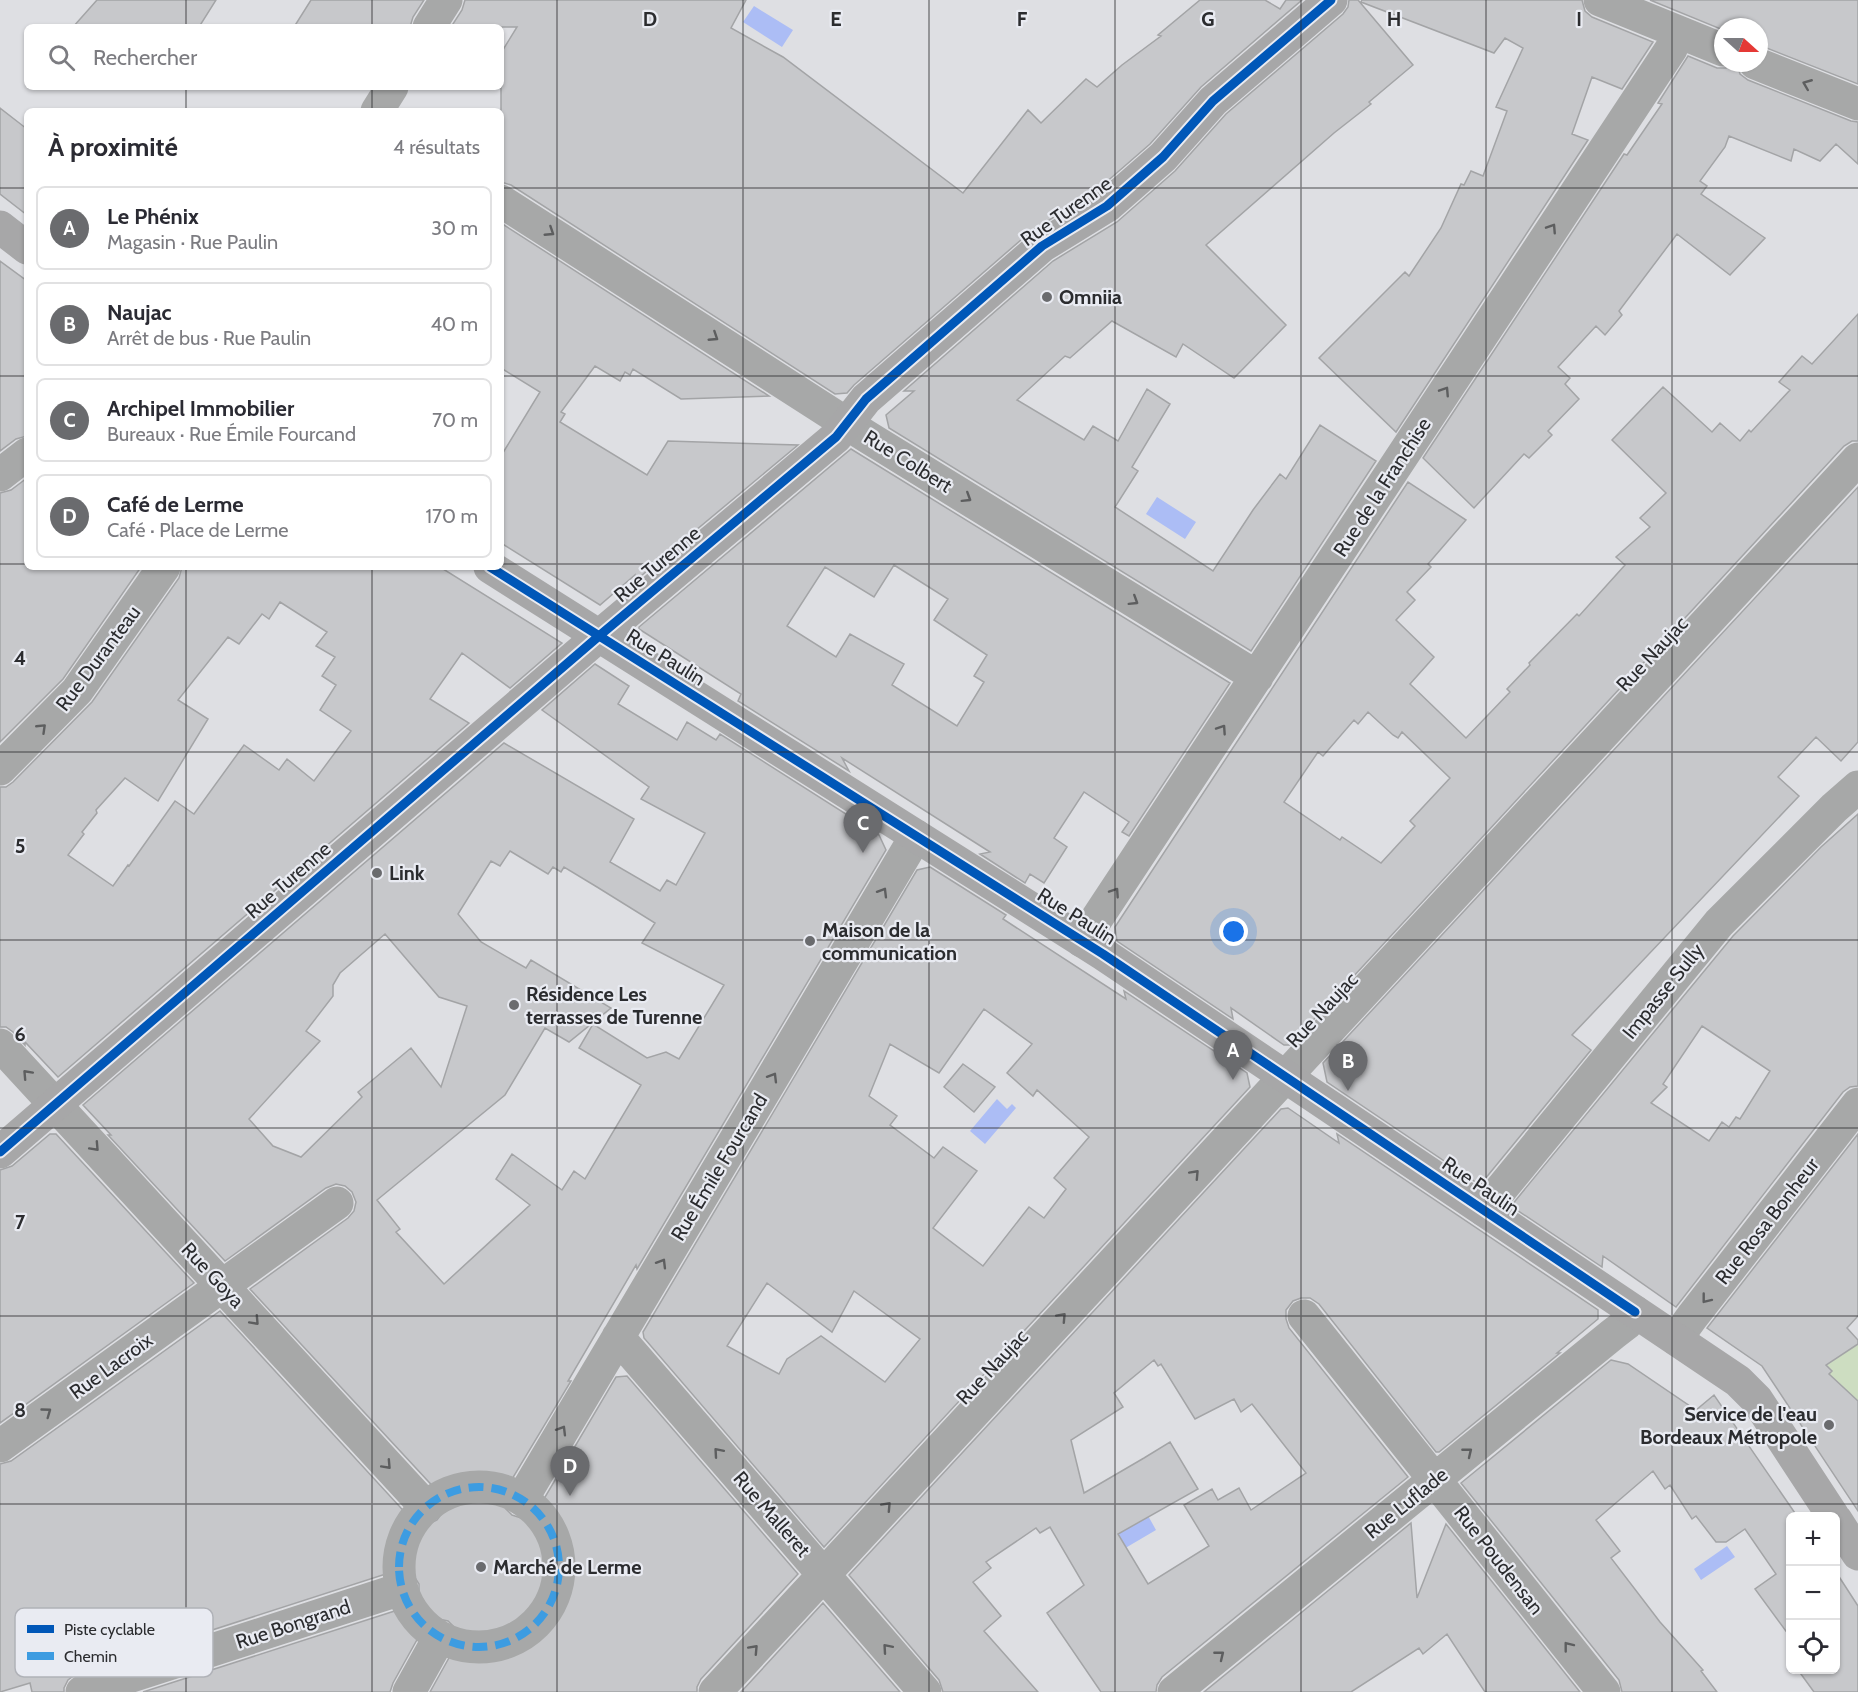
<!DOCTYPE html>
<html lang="fr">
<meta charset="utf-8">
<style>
:root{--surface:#fff;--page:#f7f7f7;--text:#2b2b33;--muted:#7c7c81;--line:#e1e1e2;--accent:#6a6b6e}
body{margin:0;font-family:Cabin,sans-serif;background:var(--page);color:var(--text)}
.controls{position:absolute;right:18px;bottom:18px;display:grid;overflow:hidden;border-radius:9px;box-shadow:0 2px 4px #0004}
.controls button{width:54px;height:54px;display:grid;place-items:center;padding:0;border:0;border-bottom:2px solid var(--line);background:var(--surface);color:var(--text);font:30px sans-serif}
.compass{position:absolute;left:1714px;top:18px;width:54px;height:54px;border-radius:50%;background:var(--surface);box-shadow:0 2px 4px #0004;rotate:111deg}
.you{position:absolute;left:1234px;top:932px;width:21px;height:21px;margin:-15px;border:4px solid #fff;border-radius:50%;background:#1a73e8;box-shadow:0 0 0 9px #1a73e833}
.badge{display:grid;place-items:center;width:39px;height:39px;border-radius:50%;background:var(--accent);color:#fff;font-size:20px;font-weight:700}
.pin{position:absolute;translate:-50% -50px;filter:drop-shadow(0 2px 3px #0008)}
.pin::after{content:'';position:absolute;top:32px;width:21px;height:18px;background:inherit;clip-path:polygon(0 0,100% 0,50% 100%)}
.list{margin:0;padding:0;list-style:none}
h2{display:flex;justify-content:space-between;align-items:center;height:78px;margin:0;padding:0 24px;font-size:26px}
h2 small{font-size:20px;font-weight:400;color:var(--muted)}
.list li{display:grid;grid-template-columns:39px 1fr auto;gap:18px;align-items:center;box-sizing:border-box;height:84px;margin:0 12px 12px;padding:0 12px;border:2px solid var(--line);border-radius:9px}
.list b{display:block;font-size:22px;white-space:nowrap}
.list p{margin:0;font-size:20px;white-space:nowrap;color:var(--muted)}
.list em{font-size:20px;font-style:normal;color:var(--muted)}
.icon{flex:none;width:33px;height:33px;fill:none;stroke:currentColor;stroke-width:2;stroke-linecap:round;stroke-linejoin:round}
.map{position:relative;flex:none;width:1858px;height:1692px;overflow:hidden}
.search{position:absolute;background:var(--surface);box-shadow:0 2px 4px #0004;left:24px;top:24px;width:480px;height:66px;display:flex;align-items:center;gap:15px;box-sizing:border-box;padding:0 21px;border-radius:9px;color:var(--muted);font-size:22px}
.panel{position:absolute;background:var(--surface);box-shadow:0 2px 4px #0004;left:24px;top:108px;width:480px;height:462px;border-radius:9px}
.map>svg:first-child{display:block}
</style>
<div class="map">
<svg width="1858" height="1692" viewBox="0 0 1858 1692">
<rect width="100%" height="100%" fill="#dedfe3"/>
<path fill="#cdddc1" d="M1858 1344V1401L1829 1374 1832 1370 1827 1365Z"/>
<path fill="#acbdf5" d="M754 6 793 30 782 47 743 22Z
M1157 497 1196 522 1185 539 1146 514Z
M997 1099 1007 1109 1012 1104 1016 1108 985 1144 970 1131Z
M1146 1512 1156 1530 1122 1550 1112 1533Z
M1727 1546 1735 1557 1701 1580 1694 1569Z"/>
<path fill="#c7c8cb" stroke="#a3a4a6" stroke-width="1.5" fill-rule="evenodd" d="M97 0H216L199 27H73Z
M311 0H424L413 17 410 27H294Z
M465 0H746L731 28 783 57 963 193 1028 110 1041 123 1086 79 1097 87 1122 65 1161 36 1158 35 1200 0H1265L1280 9 1286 0H1302L1201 87 1150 144 1096 191 1030 232 854 385 847 393 835 394 511 185 501 182V53L517 27H451L462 10Z
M1349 0H1358L1413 65 1369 102 1371 104 1334 133 1206 245 1286 325 1234 378 1183 344 1176 357 1112 321 1070 358 1065 356 1017 400 1084 440 1093 426 1118 441 1147 389 1170 404 1132 467 1138 471 1115 507 1213 571 1253 510 1280 474 1286 479 1320 425 1376 461 1251 651 889 428 886 415 914 391H904L1053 261 1117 222 1175 171 1226 114 1343 14 1348 7Z
M1362 0H1582L1585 11 1592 17 1653 42 1622 89 1592 77 1572 134 1588 140 1396 432 1319 358 1405 272 1409 276 1441 228 1461 184 1464 185 1471 171 1483 176 1507 111 1496 107 1523 48 1505 38 1494 53 1361 2Z
M1650 0H1858V84L1759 45V27H1723V30Z
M1688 56 1717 68H1726L1737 63 1740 74 1748 80 1851 121 1858 122V164L1836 144 1820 161 1794 149 1791 161 1729 136 1725 147 1700 181 1707 186 1701 194 1765 238 1730 275 1677 234 1619 311 1622 315 1605 335 1596 326 1558 367 1570 378 1565 384 1579 399 1548 431 1552 435 1529 458 1524 454 1474 508 1423 458 1624 154 1627 155 1662 104 1658 103Z
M0 108 27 129V215L0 194Z
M501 223 769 396 681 399 633 369 630 375 625 372 620 381 595 366 561 412 565 414 560 422 647 475 668 441 798 445 635 581V575L600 605 501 543V456L540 392 501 368Z
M0 261 27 281V436L16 439 0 451Z
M1858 314V441H1852L1844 446 1290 1045H1284L1231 1008 1233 1019 1117 941 1115 927 1408 482 1466 520 1428 564 1431 567 1407 592 1415 600 1396 620 1434 657 1410 684 1466 738 1510 692 1507 689 1530 665 1529 663 1577 614 1579 616 1625 565 1616 557 1650 527 1640 518 1666 493 1612 440 1663 387 1712 432 1720 423 1740 441 1749 430 1751 432 1790 390 1779 382 1802 356 1812 364ZM1368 712 1393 735 1398 738 1402 732 1450 778 1410 821 1415 826 1381 863 1342 837 1340 840 1284 802 1318 752 1323 756 1354 720 1358 724Z
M851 449 1230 683 1129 836 1122 832 1129 822 1084 792 1054 838 1067 847 1044 883 1030 874 1025 883 980 854 990 852 842 758 849 771 738 701 741 694 639 629V627ZM894 565 948 599 934 620 987 655 974 676 984 682 957 726 892 685 904 664 850 634 836 657 787 626 825 567 874 597Z
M27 478V567H141L63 679 0 742V493L11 490Z
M1858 487V742L1841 761 1816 737 1778 777 1799 796 1572 1035 1591 1050 1480 1185 1327 1082 1323 1063Z
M182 567H440L562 643 510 688 462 653 430 699 469 723 58 1077 25 1042V1045L13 1032 6 1027H0V787H6L13 782 92 702 179 578ZM280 602 327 632 316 646 335 657 322 676 336 685 320 710 351 731 314 781 287 759 279 770 244 745 194 814 175 801 129 866 128 865 113 886 68 855 84 834 82 832 97 813 96 810 125 778 158 801 208 719 178 700 228 637 239 644 262 614 269 619Z
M595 664 629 686 618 704 677 740 687 722 716 740 720 734 879 835 886 850 637 1269 636 1265 568 1381H571L506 1489 503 1499 506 1509 512 1515 521 1518 531 1516 538 1509 616 1377 627 1376 798 1574 701 1679 697 1687V1692H430L455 1647 458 1638 455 1628 448 1621 439 1619 430 1622 423 1629 393 1683 390 1692H143L407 1607 415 1601 419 1592V1584L414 1576 404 1571H395L76 1674 68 1680 64 1688V1692H32L30 1683 0 1692V1464L11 1461 220 1311 411 1519 419 1524H429L437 1520 443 1512V1502L439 1493 250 1289 348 1218 354 1211 356 1202 352 1192 345 1186 336 1184 326 1188 225 1261 108 1135H111L83 1105 504 743 634 819 610 862 660 891 667 880 676 885 705 833 641 799 649 787 542 710ZM510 851 548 874 553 867 561 872 564 867 597 887 655 923 642 943 724 985 679 1059 666 1052 647 1058 593 1024 579 1048 641 1085 585 1179 574 1171 562 1190 512 1154 496 1179 530 1205 444 1284 396 1232 400 1229 377 1200 505 1095 545 1028 569 1042 611 1008 531 960 526 968 481 942 458 914 491 861 500 866ZM385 934 439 997 467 1006 441 1087 411 1048 358 1092 362 1097 301 1157 273 1146 249 1119 320 1041 306 1031 333 996V985L340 973Z
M1858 814V1086L1850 1087 1843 1092 1676 1307 1603 1256 1602 1267 1511 1206 1733 936 1821 847ZM1702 1026 1770 1071 1740 1119 1736 1117 1729 1127 1722 1122 1709 1141 1651 1103 1667 1087 1663 1084Z
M930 867 1006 915 1003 919 1126 999 1124 991 1247 1073 1250 1087 824 1547 644 1338 643 1332 917 870ZM984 1009 1032 1044 1007 1073 1033 1096 1037 1090 1089 1137 1054 1178 1066 1189 1044 1218 1029 1207 983 1266 933 1228 977 1171 943 1147 934 1158 890 1125 897 1116 869 1096 890 1044 939 1073ZM767 1283 832 1332 854 1291 920 1339 885 1382 821 1336 787 1359 779 1374 727 1346Z
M963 1064 995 1087 974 1112 944 1087Z
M1288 1108 1339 1143 1337 1134 1598 1310V1319L1557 1353H1560L1439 1452H1436L1319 1304 1310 1298H1301L1293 1301 1286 1310V1319L1289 1328 1408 1477 1162 1677 1157 1685 1156 1692H1101L1047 1613 1084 1585 1050 1527 1040 1533 1036 1528 986 1562 991 1568 973 1582 1001 1616 984 1631 1038 1692H943L939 1680 849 1575 1281 1109ZM1154 1360 1158 1366 1161 1364 1195 1419 1234 1399 1241 1412 1252 1404 1306 1473 1251 1510 1239 1488 1218 1500 1212 1489 1184 1505 1209 1546 1148 1584 1118 1534 1198 1489 1170 1442 1144 1458 1084 1493 1071 1440 1123 1407 1114 1393Z
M50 1134H56L194 1283 0 1423V1170L12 1166Z
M1858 1134V1316L1847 1328 1858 1340V1344L1826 1365 1832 1371 1829 1374 1858 1401V1511L1762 1366 1707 1328Z
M1611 1360 1628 1364 1696 1410 1714 1395 1797 1516H1791V1638L1755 1589 1776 1574 1745 1529 1726 1542H1716L1696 1516 1692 1519 1670 1485 1665 1489 1653 1471 1596 1520 1620 1551 1611 1558 1660 1622 1703 1670 1701 1671 1717 1692H1622L1619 1680 1461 1483Z
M1411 1523 1417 1598 1446 1524 1580 1692H1485L1447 1634 1423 1654 1419 1648 1351 1692H1204Z
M1836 1572 1858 1606V1692H1814L1798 1670H1836Z
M823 1603 900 1692H741Z"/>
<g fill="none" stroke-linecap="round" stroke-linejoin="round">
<path stroke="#a7a8a8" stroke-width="33" d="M1600 0 1723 50
M429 27 446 0
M1755 63 1858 104
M377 111 392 87
M501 201 866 436 1257 677
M0 475 27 454
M0 769 77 691 164 567
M1082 941 1671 49 1678 32
M0 1045 425 1506
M1484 1210 1719 923 1834 808 1858 787
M1304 1316 1604 1692
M618 1337 925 1692
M1676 1339 1692 1317 1858 1104
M0 1446 337 1203
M399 1567a80 80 0 1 1 160 0a80 80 0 1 1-160 0Z
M522 1499 916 836
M82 1692 401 1589
M409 1692 439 1638
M715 1692 1858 459
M1174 1692 1613 1334 1626 1324 1635 1312"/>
<path stroke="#a7a7a8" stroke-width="33" d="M0 227 27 248
M490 567 1103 954 1738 1381 1757 1400 1833 1516
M0 1152 599 636 836 437 866 399 1042 246 1107 206 1163 157 1213 101 1331 0
M1836 1520 1858 1554"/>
<path stroke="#3d9ce1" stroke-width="8" stroke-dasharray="15 8" stroke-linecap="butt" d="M399 1567a80 80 0 1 1 160 0a80 80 0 1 1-160 0Z"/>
<g stroke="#e9ebf2" stroke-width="13">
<path id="cycleway" d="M490 567 1103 954 1635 1312
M0 1152 599 636 836 437 866 399 1042 246 1107 206 1163 157 1213 101 1331 0"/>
</g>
<use href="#cycleway" stroke="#0057b8" stroke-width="9"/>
</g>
<defs><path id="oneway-chevron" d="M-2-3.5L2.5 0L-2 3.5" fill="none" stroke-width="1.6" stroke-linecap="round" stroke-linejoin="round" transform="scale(1.5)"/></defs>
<g stroke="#5d5e5f">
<use href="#oneway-chevron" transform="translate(1807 84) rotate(-158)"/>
<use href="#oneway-chevron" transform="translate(1552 228) rotate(-57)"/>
<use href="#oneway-chevron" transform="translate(550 232) rotate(33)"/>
<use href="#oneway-chevron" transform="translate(714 337) rotate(33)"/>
<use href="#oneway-chevron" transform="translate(1445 391) rotate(-57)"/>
<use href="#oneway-chevron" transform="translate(967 498) rotate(32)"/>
<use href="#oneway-chevron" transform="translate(1134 601) rotate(32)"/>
<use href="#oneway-chevron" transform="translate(42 728) rotate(-44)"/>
<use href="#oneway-chevron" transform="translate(1222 729) rotate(-56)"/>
<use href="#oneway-chevron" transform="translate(883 892) rotate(-59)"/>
<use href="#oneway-chevron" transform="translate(1115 892) rotate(-56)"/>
<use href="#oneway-chevron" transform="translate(27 1074) rotate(-133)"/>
<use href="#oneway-chevron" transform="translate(773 1077) rotate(-59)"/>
<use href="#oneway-chevron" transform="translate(95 1147) rotate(47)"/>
<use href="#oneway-chevron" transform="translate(1195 1174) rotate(-47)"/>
<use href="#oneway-chevron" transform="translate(662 1263) rotate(-59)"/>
<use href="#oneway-chevron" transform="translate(1706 1299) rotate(128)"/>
<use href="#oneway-chevron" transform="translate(1062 1317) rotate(-47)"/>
<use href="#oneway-chevron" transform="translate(255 1321) rotate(47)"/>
<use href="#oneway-chevron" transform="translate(47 1412) rotate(-36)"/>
<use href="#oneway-chevron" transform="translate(562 1430) rotate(-59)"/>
<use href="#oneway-chevron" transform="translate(718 1452) rotate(-131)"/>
<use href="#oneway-chevron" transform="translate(1468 1452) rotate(-39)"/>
<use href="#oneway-chevron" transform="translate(387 1465) rotate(47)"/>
<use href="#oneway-chevron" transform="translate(887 1506) rotate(-47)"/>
<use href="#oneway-chevron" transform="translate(1568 1646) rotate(-128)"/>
<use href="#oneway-chevron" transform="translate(887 1648) rotate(-131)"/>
<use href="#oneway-chevron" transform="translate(754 1649) rotate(-47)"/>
<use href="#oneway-chevron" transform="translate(1220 1655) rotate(-39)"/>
</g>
<path fill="none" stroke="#2b2c2f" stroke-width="1.5" stroke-opacity="0.55" d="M186 0V27M372 0V27M557 0V1692M743 0V1692M929 0V1692M1115 0V1692M1301 0V1692M1486 0V1692M1672 0V1692M186 87V111M372 87V111M0 188H27M501 188H1858M0 376H27M501 376H1858M0 564H27M501 564H1858M186 567V1692M372 567V1692M0 752H1858M0 940H1858M0 1128H1858M0 1316H1858M0 1504H1858"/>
<g fill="#6a6b6e" stroke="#e9ebf2" stroke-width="2">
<circle cx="1047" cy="297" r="6"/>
<circle cx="377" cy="873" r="6"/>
<circle cx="810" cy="941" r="6"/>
<circle cx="514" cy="1005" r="6"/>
<circle cx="1829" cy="1425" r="6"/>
<circle cx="481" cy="1567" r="6"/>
</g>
<g text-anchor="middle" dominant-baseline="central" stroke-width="4.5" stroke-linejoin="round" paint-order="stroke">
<g font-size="20" fill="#2b2c2f" stroke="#e9ebf2">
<text transform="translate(1066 211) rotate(-35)">Rue Turenne</text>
<text transform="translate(908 461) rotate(32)">Rue Colbert</text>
<text transform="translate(1382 487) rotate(-57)">Rue de la Franchise</text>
<text transform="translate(657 564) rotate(-40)">Rue Turenne</text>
<text transform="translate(1652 654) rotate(-47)">Rue Naujac</text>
<text transform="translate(666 657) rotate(32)">Rue Paulin</text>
<text transform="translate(98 658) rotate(-53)">Rue Duranteau</text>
<text transform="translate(288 880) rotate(-41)">Rue Turenne</text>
<text transform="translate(1077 916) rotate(32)">Rue Paulin</text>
<text transform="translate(1663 991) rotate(-51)">Impasse Sully</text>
<text transform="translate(1322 1010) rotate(-47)">Rue Naujac</text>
<text transform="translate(719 1167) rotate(-59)">Rue Émile Fourcand</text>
<text transform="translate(1481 1186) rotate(34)">Rue Paulin</text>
<text transform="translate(1767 1221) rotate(-52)">Rue Rosa Bonheur</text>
<text transform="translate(213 1275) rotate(47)">Rue Goya</text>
<text transform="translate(111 1366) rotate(-36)">Rue Lacroix</text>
<text transform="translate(992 1367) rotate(-47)">Rue Naujac</text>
<text transform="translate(1406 1503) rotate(-39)">Rue Luflade</text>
<text transform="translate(772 1514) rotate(49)">Rue Malleret</text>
<text transform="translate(1499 1560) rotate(52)">Rue Poudensan</text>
<text transform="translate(293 1624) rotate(-18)">Rue Bongrand</text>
</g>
<g font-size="20" font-weight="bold" fill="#2b2c2f" stroke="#e9ebf2" text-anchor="start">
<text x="1059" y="297">Omniia</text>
<text x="389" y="873">Link</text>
<text x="822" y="930">Maison de la<tspan x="822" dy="23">communication</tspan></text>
<text x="526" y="994">Résidence Les<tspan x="526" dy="23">terrasses de Turenne</tspan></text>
<text x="1817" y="1414" text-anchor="end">Service de l'eau<tspan x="1817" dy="23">Bordeaux Métropole</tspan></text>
<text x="493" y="1567">Marché de Lerme</text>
</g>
</g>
<rect x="15" y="1608" width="198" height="69" rx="9" fill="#e9ebf2" stroke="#b0b2b8" stroke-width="1.5"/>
<rect x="27" y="1625" width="27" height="8" fill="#0057b8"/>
<rect x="27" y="1652" width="27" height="8" fill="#3d9ce1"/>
<g font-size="16" fill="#2b2c2f">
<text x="64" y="1635">Piste cyclable</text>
<text x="64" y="1662">Chemin</text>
</g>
<g font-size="20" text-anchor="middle" font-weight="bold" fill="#2b2c2f" stroke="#e9ebf2" stroke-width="4.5" stroke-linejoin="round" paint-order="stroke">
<text x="650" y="26">D</text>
<text x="836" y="26">E</text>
<text x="1022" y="26">F</text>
<text x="1208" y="26">G</text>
<text x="1394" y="26">H</text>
<text x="1579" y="26">I</text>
<text x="20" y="665">4</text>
<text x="20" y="853">5</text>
<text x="20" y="1041">6</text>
<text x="20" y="1229">7</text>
<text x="20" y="1417">8</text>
</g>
</svg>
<div class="controls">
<button>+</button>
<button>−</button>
<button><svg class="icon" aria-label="locate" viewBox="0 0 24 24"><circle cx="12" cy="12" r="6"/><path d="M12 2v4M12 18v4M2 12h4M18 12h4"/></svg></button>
</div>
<svg class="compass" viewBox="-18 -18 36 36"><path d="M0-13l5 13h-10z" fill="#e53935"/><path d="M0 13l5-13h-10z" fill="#7c7c81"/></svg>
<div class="you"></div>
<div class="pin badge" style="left:1233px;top:1080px">A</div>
<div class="pin badge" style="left:1348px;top:1091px">B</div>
<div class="pin badge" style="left:863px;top:853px">C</div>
<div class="pin badge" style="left:570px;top:1496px">D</div>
<div class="search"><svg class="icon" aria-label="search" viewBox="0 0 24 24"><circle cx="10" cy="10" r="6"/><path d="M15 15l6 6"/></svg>Rechercher</div>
<section class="panel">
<h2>À proximité<small>4 résultats</small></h2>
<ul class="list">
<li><span class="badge">A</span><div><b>Le Phénix</b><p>Magasin · Rue Paulin</p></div><em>30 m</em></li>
<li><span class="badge">B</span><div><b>Naujac</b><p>Arrêt de bus · Rue Paulin</p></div><em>40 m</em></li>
<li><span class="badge">C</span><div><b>Archipel Immobilier</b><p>Bureaux · Rue Émile Fourcand</p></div><em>70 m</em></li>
<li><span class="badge">D</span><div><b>Café de Lerme</b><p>Café · Place de Lerme</p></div><em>170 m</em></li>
</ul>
</section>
</div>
